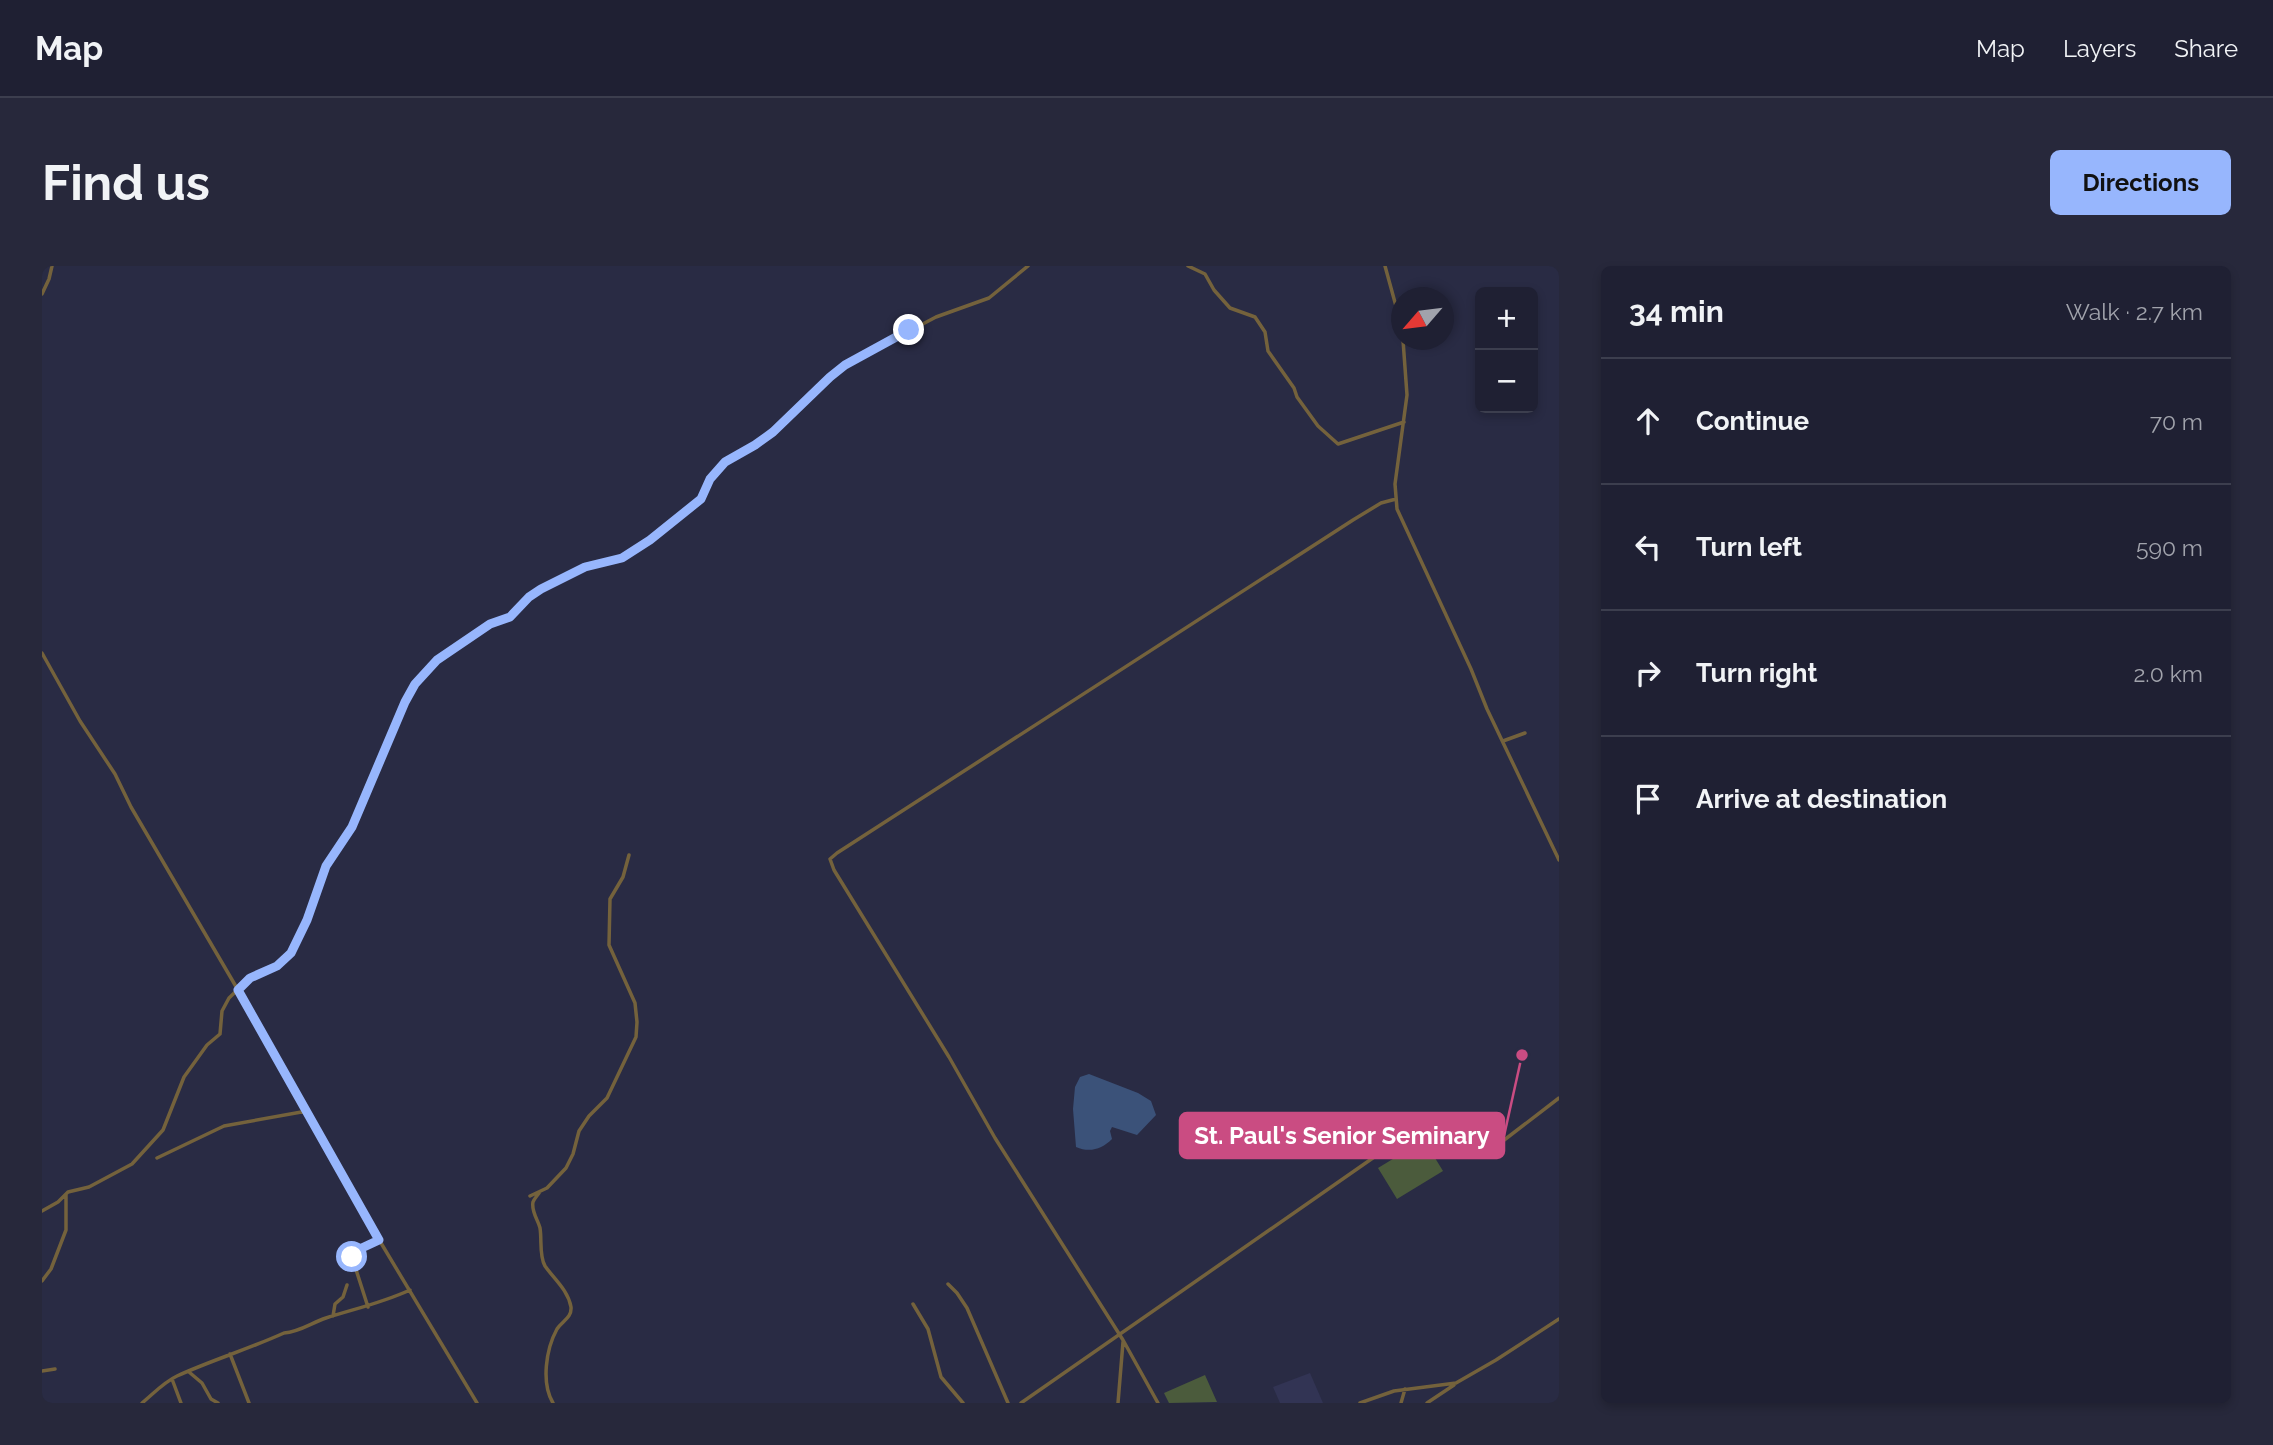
<!DOCTYPE html>
<meta charset="utf-8">
<style>
:root{--surface:#1f2033;--page:#27283b;--text:#f1f3f6;--muted:#a1a3ac;--line:#3c3e4e;--accent:#97b6fd}
body{margin:0;font-family:Raleway,sans-serif;background:var(--page);color:var(--text)}
.controls{position:absolute;right:21px;top:21px;display:grid;overflow:hidden;border-radius:10px;box-shadow:0 4px 10px #0003}
.controls button{width:63px;height:63px;display:grid;place-items:center;padding:0;border:0;border-bottom:2px solid var(--line);background:var(--surface);color:var(--text);font:35px sans-serif}
.compass{position:absolute;left:1349px;top:21px;width:63px;height:63px;border-radius:50%;background:var(--surface);box-shadow:0 4px 10px #0003;rotate:242deg}
.stop{position:absolute;width:21px;height:21px;margin:-16px;border:5px solid #97b6fd;border-radius:50%;background:#fff}
.stop.end{background:#97b6fd;border-color:#fff;box-shadow:0 2px 7px #0008}
.list{margin:0;padding:0;list-style:none}
h2{display:flex;justify-content:space-between;align-items:center;height:91px;margin:0;padding:0 28px;font-size:30px}
h2 small{font-size:23px;font-weight:400;color:var(--muted)}
.list li{display:grid;grid-template-columns:46px 1fr auto;gap:21px;align-items:center;box-sizing:border-box;height:126px;padding:0 28px;border-top:2px solid var(--line)}
.list b{display:block;font-size:26px;white-space:nowrap}
.list em{font-size:23px;font-style:normal;color:var(--muted)}
.icon{flex:none;width:38px;height:38px;fill:none;stroke:currentColor;stroke-width:2;stroke-linecap:round;stroke-linejoin:round}
.map{position:relative;flex:none;width:1517px;height:1137px;overflow:hidden;border-radius:10px}
header{display:flex;align-items:center;gap:42px;box-sizing:border-box;height:98px;padding:0 35px;background:var(--surface);border-bottom:2px solid var(--line)}
header strong{font-size:33px}
nav{display:flex;gap:38px;margin-inline-start:auto;font-size:24px}
.intro{display:flex;align-items:center;justify-content:space-between;box-sizing:border-box;height:168px;padding:0 42px}
h1{margin:0;font-size:49px}
.button{padding:18px 32px;border-radius:10px;background:var(--accent);color:#111;font-size:24px;font-weight:700}
main{display:flex;gap:42px;padding:0 42px}
aside{flex:1;background:var(--surface);border-radius:10px;box-shadow:0 4px 10px #0003}
.map>svg:first-child{display:block}
</style>
<header>
<strong>Map</strong>
<nav><a>Map</a><a>Layers</a><a>Share</a></nav>
</header>
<div class="intro"><h1>Find us</h1><a class="button">Directions</a></div>
<main>
<div class="map">
<svg width="1517" height="1137" viewBox="0 0 1517 1137">
<rect width="100%" height="100%" fill="#292b44"/>
<path fill="#323454" d="M1268 1107 1281 1137H1238L1231 1121Z"/>
<path fill="#4b5b3c" d="M1382 874 1401 905 1355 933 1336 902Z
M1163 1109 1175 1136 1127 1137 1122 1127Z"/>
<path fill="#3b5279" d="M1047 808 1096 827 1109 835 1114 849 1095 869 1070 861 1068 865 1070 873C1060 883 1048 887 1034 881L1031 843 1033 821 1038 811Z"/>
<g fill="none" stroke-linecap="round" stroke-linejoin="round">
<path stroke="#74623c" stroke-width="3.5" d="M1146 0 1163 8 1172 24 1188 42 1213 51 1223 66 1226 85 1252 122 1255 131 1276 160 1296 178 1362 156
M1343 0 1360 62
M0 28 7 13 10 0
M1361 74 1365 129 1353 218 1355 243 1429 403 1445 443 1517 594
M0 387 38 455 73 508 89 541 196 724 293 897 317 935 336 972 435 1137
M1461 475 1483 467
M115 892 182 860 265 845
M497 927C495 930 492 933 491 936 489 945 496 954 498 962 500 974 497 990 503 1000 512 1013 526 1024 529 1041 530 1052 520 1055 515 1063 504 1083 499 1117 511 1137
M488 930 505 922 524 902 531 888 537 865 547 850 565 832 594 771 595 756 593 737 567 679 568 633 581 611 587 589
M0 945 16 936 26 926 47 921 90 898 121 864 142 811 165 779 178 768 180 745 187 732 208 712 235 700 249 687 265 654 284 600 313 555 324 522 363 437 373 418 395 394 448 358 468 351 487 331 499 323 543 301 580 292 608 274 659 233 668 213 683 196 714 179 731 166 782 116 803 99 894 51 947 32 986 0
M0 1015 9 1003 24 964V929
M906 1018 915 1027 925 1042 966 1137
M871 1038 886 1063 899 1111 921 1137
M326 1041 309 988 337 974
M291 1050 293 1038 301 1031 305 1019
M188 1088 207 1137
M0 1105 13 1103
M147 1106 160 1117 169 1133 176 1137
M130 1113 139 1137
M100 1137C111 1128 122 1116 135 1110 170 1094 207 1083 242 1067 258 1066 269 1057 284 1052 312 1043 340 1037 368 1024
M979 1137 1361 871 1373 868 1457 878 1517 832
M1076 1137 1081 1076
M1116 1137 1081 1074 953 872 907 791 792 604 788 593 795 587 1311 254 1339 237 1354 233
M1318 1137 1352 1125 1414 1117 1454 1094 1517 1053
M1359 1137 1363 1123
M1385 1137 1412 1119"/>
</g>
<g fill="none" stroke-linecap="round" stroke-linejoin="round">
<path stroke="#97b6fd" stroke-width="9" d="M310 991 309 987 337 974 196 724 208 712 235 700 249 687 265 654 284 600 310 561 363 436 373 418 395 394 448 358 468 351 487 331 499 323 543 301 580 292 608 274 659 233 668 213 683 196 713 179 731 166 788 111 803 99 867 64"/>
</g>
<path fill="none" stroke="#ca4c82" stroke-width="2.5" d="M1480 789L1462 870"/>
<circle fill="#ca4c82" stroke="#292b44" stroke-width="2.5" cx="1480" cy="789" r="7"/>
<rect fill="#ca4c82" stroke="#ca4c82" stroke-width="2.5" x="1138" y="847" width="324" height="45" rx="7"/>
<g font-size="24" text-anchor="middle" font-weight="bold" fill="#fff">
<text x="1300" y="878">St. Paul's Senior Seminary</text>
</g>
</svg>
<div class="controls">
<button>+</button>
<button>−</button>
</div>
<svg class="compass" viewBox="-18 -18 36 36"><path d="M0-13l5 13h-10z" fill="#e53935"/><path d="M0 13l5-13h-10z" fill="#a1a3ac"/></svg>
<div class="stop" style="left:310px;top:991px"></div>
<div class="stop end" style="left:867px;top:64px"></div>
</div>
<aside>
<h2>34 min<small>Walk · 2.7 km</small></h2>
<ul class="list">
<li><svg class="icon" aria-label="ahead" viewBox="0 0 24 24"><path d="M12 20V5M6 11l6-6 6 6"/></svg><div><b>Continue</b></div><em>70 m</em></li>
<li><svg class="icon" aria-label="left" viewBox="0 0 24 24"><path d="M17 20v-9H6M10 6l-5 5 5 5"/></svg><div><b>Turn left</b></div><em>590 m</em></li>
<li><svg class="icon" aria-label="right" viewBox="0 0 24 24"><path d="M7 20v-9h11M14 6l5 5-5 5"/></svg><div><b>Turn right</b></div><em>2.0 km</em></li>
<li><svg class="icon" aria-label="arrive" viewBox="0 0 24 24"><path d="M6 21V4h12l-3 4 3 4H6"/></svg><div><b>Arrive at destination</b></div></li>
</ul>
</aside>
</main>
